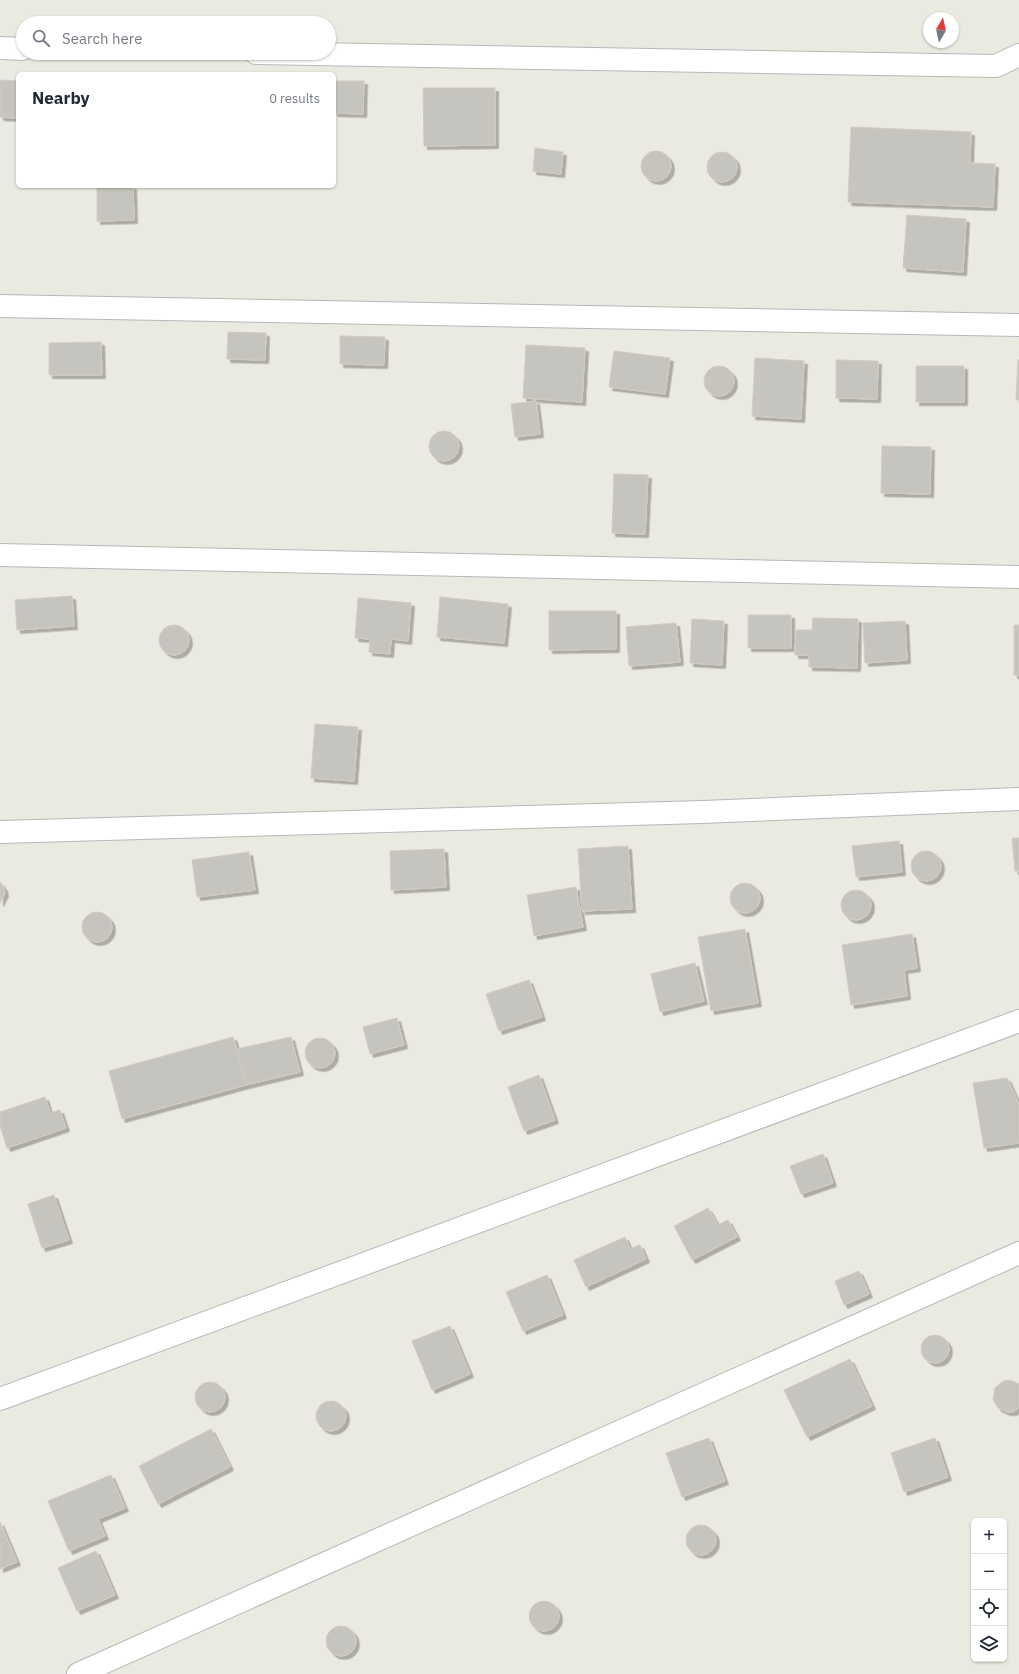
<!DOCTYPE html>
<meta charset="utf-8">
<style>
:root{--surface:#fff;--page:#f6f6f7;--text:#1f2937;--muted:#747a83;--line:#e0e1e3}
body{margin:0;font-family:"IBM Plex Sans",sans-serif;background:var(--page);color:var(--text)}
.controls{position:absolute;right:12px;bottom:12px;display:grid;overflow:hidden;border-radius:6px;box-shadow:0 1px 3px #0004}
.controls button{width:36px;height:36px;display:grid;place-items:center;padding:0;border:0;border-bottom:1px solid var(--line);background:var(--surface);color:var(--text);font:20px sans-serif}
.compass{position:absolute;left:923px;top:12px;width:36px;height:36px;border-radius:50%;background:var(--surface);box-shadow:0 1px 3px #0004;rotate:9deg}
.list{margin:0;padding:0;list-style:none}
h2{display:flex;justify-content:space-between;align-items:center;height:52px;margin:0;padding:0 16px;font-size:17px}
h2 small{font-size:13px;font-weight:400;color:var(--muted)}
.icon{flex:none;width:22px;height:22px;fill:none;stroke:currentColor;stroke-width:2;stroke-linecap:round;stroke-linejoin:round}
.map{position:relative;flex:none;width:1019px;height:1674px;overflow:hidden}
.search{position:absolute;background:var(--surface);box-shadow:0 1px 3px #0004;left:16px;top:16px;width:320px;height:44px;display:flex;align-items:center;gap:10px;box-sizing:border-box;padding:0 14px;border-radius:22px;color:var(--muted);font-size:15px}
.panel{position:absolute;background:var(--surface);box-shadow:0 1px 3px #0004;left:16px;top:72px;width:320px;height:116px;border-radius:6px}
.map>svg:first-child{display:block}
</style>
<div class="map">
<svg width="1019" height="1674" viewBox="0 0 1019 1674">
<defs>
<filter id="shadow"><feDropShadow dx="3.5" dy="3.5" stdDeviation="0" flood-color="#0004"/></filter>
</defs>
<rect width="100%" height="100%" fill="#ebeae0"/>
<path fill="#c6c4be" stroke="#cfccbf" filter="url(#shadow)" d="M0 80 18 81 17 118 0 117Z
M334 81H364L363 114 334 113Z
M423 88H495V145L424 146Z
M851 127 971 132 970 163 995 164 993 207 848 202Z
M535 148 563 152 561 174 533 171Z
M641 166a15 15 0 1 1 30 0a15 15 0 1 1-30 0Z
M707 167a15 15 0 1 1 30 0a15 15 0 1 1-30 0Z
M97 186H133L134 220 97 221Z
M907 215 966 219 963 272 903 268Z
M228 332 266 333 265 360 227 359Z
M340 336 385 337 384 365 340 364Z
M101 342 102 375H49V343Z
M526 345 585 348 582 402 523 398Z
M614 351 670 358 665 394 609 387Z
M755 358 804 361 801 419 752 416Z
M836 360 878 361 877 399 836 398Z
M1018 360H1019V400H1016Z
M916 366H964V402H916Z
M704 381a15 15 0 1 1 30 0a15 15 0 1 1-30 0Z
M536 401 540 434 515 437 511 404Z
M429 446a15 15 0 1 1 30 0a15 15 0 1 1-30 0Z
M882 446 931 447 930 494 881 493Z
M614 474 648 475 645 534 612 533Z
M72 596 74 626 17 630 15 600Z
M440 597 508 604 504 643 437 637Z
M358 598 411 603 408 641 391 639 390 654 369 652 370 639 355 638Z
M549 611H616V649L549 650Z
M748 615H791V648H748Z
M813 618 858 619 857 668 809 667V655H795L796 630H812Z
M692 619 724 621 722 665 690 663Z
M905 621 907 660 865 663 863 623Z
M676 623 680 662 629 666 626 627Z
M1014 625H1019V675H1014Z
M159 640a15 15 0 1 1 30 0a15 15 0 1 1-30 0Z
M315 724 358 727 354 781 311 778Z
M1012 838H1019V871H1015Z
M899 841 902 872 856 877 852 846Z
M628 846 632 909 582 911 578 849Z
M444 849 446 887 391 890 390 851Z
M911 866a15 15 0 1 1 30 0a15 15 0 1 1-30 0Z
M249 852 255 890 197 897 192 860Z
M0 882 4 888 5 893 0 903Z
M730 898a15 15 0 1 1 30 0a15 15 0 1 1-30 0Z
M576 887 583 927 534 936 527 895Z
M841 905a15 15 0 1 1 30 0a15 15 0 1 1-30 0Z
M82 927a15 15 0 1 1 30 0a15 15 0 1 1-30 0Z
M745 929 758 1003 711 1011 698 937Z
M912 934 917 968 904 970 907 996 851 1005 842 945Z
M695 963 704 1001 660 1012 651 974Z
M529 980 542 1017 499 1031 486 994Z
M397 1018 404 1045 370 1054 363 1027Z
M233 1037 237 1049 246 1085 122 1119 109 1071Z
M291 1037 300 1072 246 1085 237 1049Z
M305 1053a15 15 0 1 1 30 0a15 15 0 1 1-30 0Z
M539 1075 555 1120 524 1131 508 1087Z
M1007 1078 1019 1104V1143L984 1148 973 1083Z
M45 1097 50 1113 60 1110 66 1128 7 1148 0 1126V1112Z
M823 1154 833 1183 801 1194 790 1166Z
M54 1195 69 1240 42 1248 28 1204Z
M708 1208 718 1225 728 1220 737 1237 692 1260 674 1226Z
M625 1237 630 1249 640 1245 646 1259 586 1287 574 1260Z
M859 1271 869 1294 844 1305 835 1281Z
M547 1275 563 1315 523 1331 506 1292Z
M450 1326 470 1374 432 1390 412 1341Z
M921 1349a14 14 0 1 1 28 0a14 14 0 1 1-28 0Z
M850 1359 872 1406 807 1437 784 1390Z
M1007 1380 1012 1381 1019 1384V1408L1013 1412H1007L998 1408 993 1399 995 1388 1002 1382Z
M195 1397a15 15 0 1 1 30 0a15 15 0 1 1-30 0Z
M316 1416a15 15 0 1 1 30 0a15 15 0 1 1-30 0Z
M211 1429 230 1467 158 1504 139 1466Z
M709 1438 725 1481 682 1497 666 1453Z
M935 1438 948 1477 904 1492 891 1453Z
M111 1475 125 1508 98 1519 105 1536 69 1551 48 1501Z
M0 1522 17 1562 0 1569Z
M686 1540a15 15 0 1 1 30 0a15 15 0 1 1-30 0Z
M96 1551 115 1595 77 1611 58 1568Z
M529 1616a15 15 0 1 1 30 0a15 15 0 1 1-30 0Z
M326 1641a15 15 0 1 1 30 0a15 15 0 1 1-30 0Z"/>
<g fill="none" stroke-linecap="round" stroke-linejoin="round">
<g stroke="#b6b7bc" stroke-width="24">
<path id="minor" d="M0 48 23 49
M256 53 996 66 1019 55
M0 306 1019 325
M0 555 1019 577
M0 832 703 812 1019 799
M0 1399 1019 1021
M78 1674 1019 1253"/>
</g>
<use href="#minor" stroke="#fff" stroke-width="22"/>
</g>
</svg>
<div class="controls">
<button>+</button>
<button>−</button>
<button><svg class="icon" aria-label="locate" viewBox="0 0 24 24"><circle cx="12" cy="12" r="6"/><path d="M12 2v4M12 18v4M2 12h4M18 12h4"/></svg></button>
<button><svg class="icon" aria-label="layers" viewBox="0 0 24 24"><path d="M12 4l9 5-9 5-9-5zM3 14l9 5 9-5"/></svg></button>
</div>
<svg class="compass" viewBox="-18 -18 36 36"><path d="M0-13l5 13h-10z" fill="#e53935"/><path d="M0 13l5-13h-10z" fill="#747a83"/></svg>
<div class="search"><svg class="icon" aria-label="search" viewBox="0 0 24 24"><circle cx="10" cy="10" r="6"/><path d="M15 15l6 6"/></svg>Search here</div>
<section class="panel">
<h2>Nearby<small>0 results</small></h2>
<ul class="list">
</ul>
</section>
</div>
